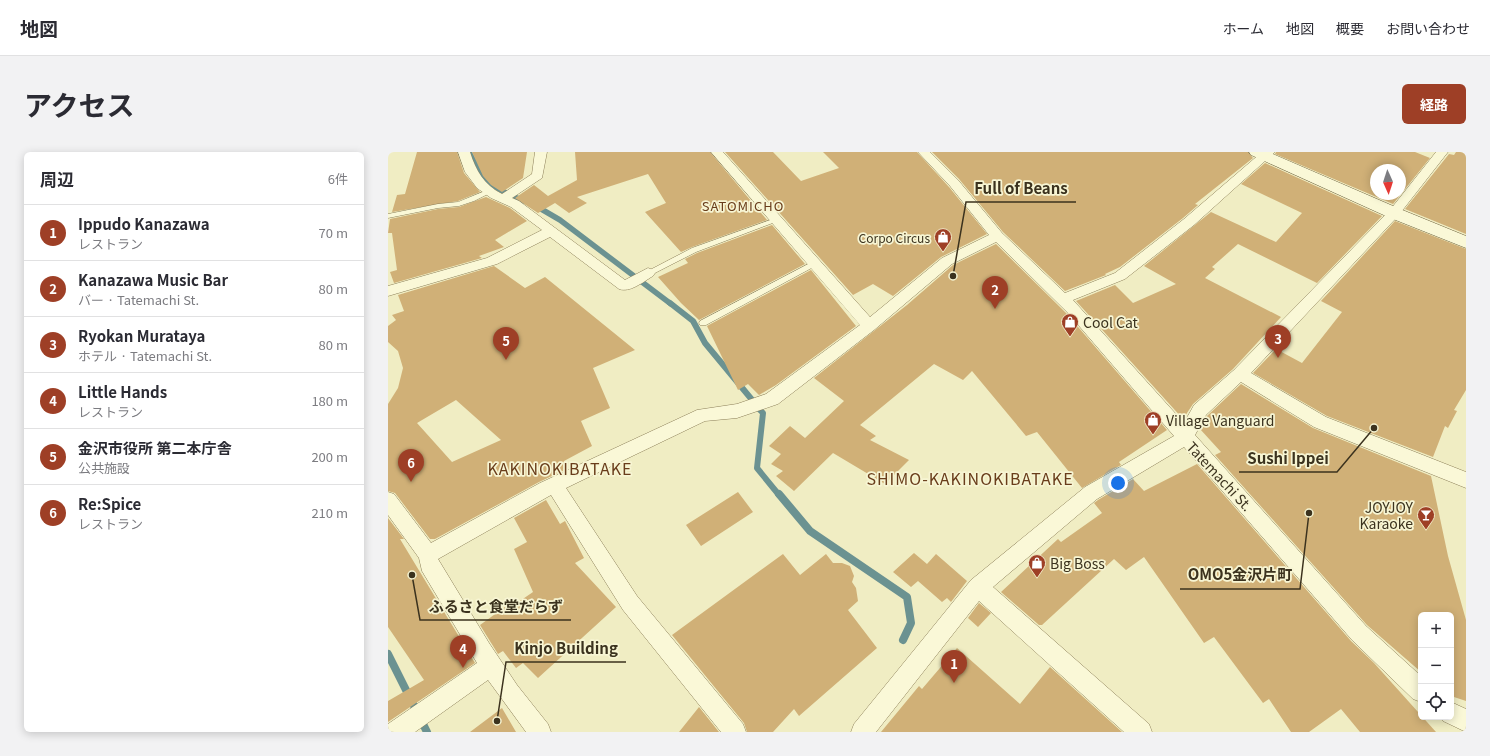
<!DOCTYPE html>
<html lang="ja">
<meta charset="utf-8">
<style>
:root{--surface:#fff;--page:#f2f2f3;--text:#2b2b33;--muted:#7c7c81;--line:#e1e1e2;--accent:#9e3f26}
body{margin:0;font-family:Georgia,"Noto Sans JP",serif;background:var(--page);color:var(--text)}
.controls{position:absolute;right:12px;bottom:12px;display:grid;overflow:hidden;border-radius:6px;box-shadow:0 2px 10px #0003}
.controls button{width:36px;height:36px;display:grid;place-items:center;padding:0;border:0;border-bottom:1px solid var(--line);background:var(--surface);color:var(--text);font:20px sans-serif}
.compass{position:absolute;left:982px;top:12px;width:36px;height:36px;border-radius:50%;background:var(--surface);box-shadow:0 2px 10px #0003;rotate:177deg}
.you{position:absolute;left:730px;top:331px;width:14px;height:14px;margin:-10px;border:3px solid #fff;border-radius:50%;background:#1a73e8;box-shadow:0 0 0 6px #1a73e833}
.badge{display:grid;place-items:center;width:26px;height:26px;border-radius:50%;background:var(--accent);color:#fff;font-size:13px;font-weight:700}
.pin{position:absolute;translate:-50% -33px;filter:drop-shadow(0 1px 2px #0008)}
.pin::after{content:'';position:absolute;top:21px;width:14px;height:12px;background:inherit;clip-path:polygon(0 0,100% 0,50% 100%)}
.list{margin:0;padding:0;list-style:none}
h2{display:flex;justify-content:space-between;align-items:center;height:52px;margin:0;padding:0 16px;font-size:17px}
h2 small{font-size:13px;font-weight:400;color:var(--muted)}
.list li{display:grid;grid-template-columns:26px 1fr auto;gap:12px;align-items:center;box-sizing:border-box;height:56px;padding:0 16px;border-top:1px solid var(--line)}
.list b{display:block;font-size:15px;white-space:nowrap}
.list p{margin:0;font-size:13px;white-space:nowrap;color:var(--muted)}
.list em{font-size:13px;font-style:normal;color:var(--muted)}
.icon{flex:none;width:22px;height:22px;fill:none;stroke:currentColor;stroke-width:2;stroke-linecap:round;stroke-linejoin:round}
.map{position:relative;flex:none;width:1078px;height:580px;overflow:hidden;border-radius:6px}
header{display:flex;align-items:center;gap:24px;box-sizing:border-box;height:56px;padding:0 20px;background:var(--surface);border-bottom:1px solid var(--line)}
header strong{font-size:19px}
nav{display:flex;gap:22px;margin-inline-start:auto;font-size:14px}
.intro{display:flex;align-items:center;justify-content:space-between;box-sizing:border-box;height:96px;padding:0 24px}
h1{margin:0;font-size:28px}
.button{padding:10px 18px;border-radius:6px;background:var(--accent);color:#fff;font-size:14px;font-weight:700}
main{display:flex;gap:24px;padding:0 24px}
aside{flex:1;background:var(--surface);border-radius:6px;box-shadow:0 2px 10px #0003}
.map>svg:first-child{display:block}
</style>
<header>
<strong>地図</strong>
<nav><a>ホーム</a><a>地図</a><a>概要</a><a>お問い合わせ</a></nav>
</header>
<div class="intro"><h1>アクセス</h1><a class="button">経路</a></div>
<main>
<aside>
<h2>周辺<small>6件</small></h2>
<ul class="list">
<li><span class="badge">1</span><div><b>Ippudo Kanazawa</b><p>レストラン</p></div><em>70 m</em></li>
<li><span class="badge">2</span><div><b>Kanazawa Music Bar</b><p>バー · Tatemachi St.</p></div><em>80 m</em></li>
<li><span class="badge">3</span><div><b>Ryokan Murataya</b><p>ホテル · Tatemachi St.</p></div><em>80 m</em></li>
<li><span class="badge">4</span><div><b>Little Hands</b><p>レストラン</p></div><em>180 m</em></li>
<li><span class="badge">5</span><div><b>金沢市役所 第二本庁舎</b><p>公共施設</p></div><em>200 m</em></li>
<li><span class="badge">6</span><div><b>Re:Spice</b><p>レストラン</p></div><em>210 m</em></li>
</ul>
</aside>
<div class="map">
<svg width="1078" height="580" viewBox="0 0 1078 580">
<rect width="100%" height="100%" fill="#f0edc3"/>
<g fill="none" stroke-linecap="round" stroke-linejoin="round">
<path stroke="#6b9291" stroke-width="5.5" d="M81 0C95 29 106 37 136 49
M148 54 172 68 283 152"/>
<path stroke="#6b9291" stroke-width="6" d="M282 151 305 169 317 191 365 249
M372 258 375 261 369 316 391 343"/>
<path stroke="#6b9291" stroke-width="8" d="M391 342 422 379 519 445 523 471 515 488
M0 502 28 558
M34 570 39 580"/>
</g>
<path fill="#d0b077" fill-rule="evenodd" d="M29 0H69L76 21 92 40 70 49 4 60 9 43 17 42Z
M84 0H139L135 26 114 40 103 33 95 24Z
M187 0H322L379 68 304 95 293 100 257 60 278 51 260 22 189 45 199 51 181 61 167 51 150 61 127 46 146 33 160 44 189 28Z
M337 0H385L413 29 451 16 435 0H529L561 35 599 82 553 105 505 144 485 132 465 143Z
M544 0H860L865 6 807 52 810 53 795 66 732 115 717 122 718 123 677 139 615 80 571 27Z
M888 0H1027L1042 6 1005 52 887 2ZM988 18H1012V42H988Z
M1068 0H1078V82L1017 57 1061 2 1066 3Z
M877 11 994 64 929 131 850 92 824 115 827 117 817 126 893 165 845 217 805 252 795 267 688 149 727 133 745 151 788 132 756 114 823 60 888 90 914 61 853 32Z
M98 45 122 56 139 69 107 88 116 95 91 104 94 106 6 131 2 120 9 118 4 81H0L2 67 50 57 71 55Z
M1007 69 1078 97V238L1066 258 1069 259 1060 276 1057 274 1045 305 939 264 865 221 888 197 914 211 954 160 933 149Z
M384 73 417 112 311 168 293 151 270 125 300 111 297 107 309 101Z
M608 92 678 161 779 278 731 310 733 313 694 336 649 280 638 284 584 219 575 228 546 212 472 273 488 284 482 288 521 308 497 332 445 301 406 339 388 324 395 319 383 312 393 302 381 294 402 274 417 286 456 249 426 226 519 153 565 113Z
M106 114 137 136 157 125 247 198 205 216 222 256 193 269 204 294 176 309 179 317 151 330 47 387H42L7 341 0 339V252L10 236 15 216 10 199 0 190V174L8 168 4 163 16 159 10 143ZM68 248 113 288 64 310 29 271Z
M423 118 468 174 388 233 371 243 360 232 350 238 319 174Z
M853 232 925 276 1043 324 1060 404 1078 468V549L1063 544V463H1033V520L979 473 827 303 833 300 812 277 819 264Z
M809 312 963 489 986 511 1048 580H972L953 557 921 580H903L881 547 875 551 826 485 816 491 756 405 738 418 726 407 654 473H651L613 440 670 387 673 390 714 361 706 351 710 348 745 327 756 339Z
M350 340 365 360 313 394 298 373Z
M158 348 172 372 177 369 196 406 187 411 228 455 150 526 135 511 128 516 115 499 110 502 92 473 121 452 126 453 145 440 126 397 139 390 126 366Z
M0 366 16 387H12L87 511 0 570V549L36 528 0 475Z
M526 401 539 412 548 402 579 429 563 450 559 446 554 450 530 429 523 435 505 420Z
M395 402 412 423 438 402 445 411H454L462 414 466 424 464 430 468 436 470 449 460 458 489 496 411 564 406 557 385 580H359L356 571 284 483Z
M591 451 603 461 590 475 580 466Z
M569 496 632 552 662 515 734 580H493L531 534 534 537Z
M311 555 331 580H291Z
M114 556 128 580H82Z"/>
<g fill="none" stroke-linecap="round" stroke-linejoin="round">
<g stroke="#8c7f59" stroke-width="1">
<path id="lane" d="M102 37 105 39 104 40 86 49 71 54 50 56 0 66V62L50 52 70 50Z
M388 66 390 67V69L308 100 263 123H260L256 121 304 96Z
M424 110H430L431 112 318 173H312L311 171 312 169Z"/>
</g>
<g stroke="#8c7f59" stroke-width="1">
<path id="street" d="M70 0H82C88 19 96 33 114 42L144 22 147 0H159L154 26 124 46 131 49 237 128 260 116 265 118 267 121 265 124C255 130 242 141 231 137L162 85 109 112 0 144V134L99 106 154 78 123 55 103 46 89 36 77 20Z
M323 0H335L482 165 554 106 601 83 562 34 530 0H542L570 28 614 81 677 141 727 121 796 67 874 0H887L806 73 737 127 685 148 796 271 806 253 846 218 1002 58 1048 0H1060L1010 64 863 221 938 265 1078 320V336L926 275 853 230 818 263 807 283 978 474 1033 524V550L1025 547 964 488 796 295 709 347 605 435 761 572 764 580H736L591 449 488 580H463L466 572 583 428 697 335 786 284 679 160 608 90 564 112 486 178 390 252 349 266 317 269 178 336 249 444 355 572 358 580H333L235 458 163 343 50 407 101 491 129 533 160 572 163 580H138L100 528 27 580H0V572L89 511 34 419 31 406 0 363V340L6 342 43 391 152 331 309 258 349 252 378 242 472 173Z
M1063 550 1078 557V580L1055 569 1054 565H1063Z"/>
</g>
<g stroke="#6d603c" stroke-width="1">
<path id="secondary" d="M861 0H880L1012 57 1078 84V96L1000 65 863 3Z"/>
</g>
<use href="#lane" fill="#faf8d7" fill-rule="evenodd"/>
<use href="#street" fill="#faf8d7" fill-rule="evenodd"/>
<use href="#secondary" fill="#faf8d7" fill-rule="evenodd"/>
</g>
<defs>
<g id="shop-pin" transform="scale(0.9)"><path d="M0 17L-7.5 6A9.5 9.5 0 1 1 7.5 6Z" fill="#9e3f26" stroke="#f7f5d3"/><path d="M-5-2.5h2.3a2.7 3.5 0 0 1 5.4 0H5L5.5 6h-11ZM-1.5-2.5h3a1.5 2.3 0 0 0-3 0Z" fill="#fff"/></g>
<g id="bar-pin" transform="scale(0.9)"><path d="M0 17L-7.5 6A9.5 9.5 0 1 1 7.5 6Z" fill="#9e3f26" stroke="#f7f5d3"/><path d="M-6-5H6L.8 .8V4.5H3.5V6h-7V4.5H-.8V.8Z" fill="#fff"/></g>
</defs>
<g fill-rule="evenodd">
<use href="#shop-pin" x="555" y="85"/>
<use href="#shop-pin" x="682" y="170"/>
<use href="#shop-pin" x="765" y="268"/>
<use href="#bar-pin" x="1038" y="363"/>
<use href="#shop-pin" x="649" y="411"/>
</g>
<g text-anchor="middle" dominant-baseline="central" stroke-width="3.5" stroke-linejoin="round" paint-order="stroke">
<g font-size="12" fill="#3b321e" stroke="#f7f5d3" text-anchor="end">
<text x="542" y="85">Corpo Circus</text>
</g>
<g font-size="13" letter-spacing="1" fill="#693d1b" stroke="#f7f5d3">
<text x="355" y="53">SATOMICHO</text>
</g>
<g font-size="14" fill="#3b321e" stroke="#f7f5d3" text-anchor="start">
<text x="695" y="170">Cool Cat</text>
<text x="778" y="268">Village Vanguard</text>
<text x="1025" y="355" text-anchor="end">JOYJOY<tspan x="1025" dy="16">Karaoke</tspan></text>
<text x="662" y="411">Big Boss</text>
</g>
<g font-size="14" fill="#3b321e" stroke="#f7f5d3">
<text transform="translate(832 324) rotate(47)">Tatemachi St.</text>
</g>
<g font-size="16" letter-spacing="1" fill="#693d1b" stroke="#f7f5d3">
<text x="172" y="316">KAKINOKIBATAKE</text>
<text x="582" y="326">SHIMO-KAKINOKIBATAKE</text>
</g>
</g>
<path fill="none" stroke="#3b321e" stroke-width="1.5" d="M565 124L578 50H688M986 276L949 320H851M921 361L912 437H792M24 423L32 468H183M109 569L118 510H238"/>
<g fill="#3b321e" stroke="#f7f5d3" stroke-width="1.5">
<circle cx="565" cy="124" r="4"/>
<circle cx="986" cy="276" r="4"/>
<circle cx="921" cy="361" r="4"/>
<circle cx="24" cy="423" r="4"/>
<circle cx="109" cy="569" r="4"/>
</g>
<g font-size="15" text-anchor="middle" font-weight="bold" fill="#3b321e" stroke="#f7f5d3" stroke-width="3.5" stroke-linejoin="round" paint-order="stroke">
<text x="633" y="42">Full of Beans</text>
<text x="900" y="312">Sushi Ippei</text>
<text x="852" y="428">OMO5金沢片町</text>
<text x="108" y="460">ふるさと食堂だらず</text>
<text x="178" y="502">Kinjo Building</text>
</g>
</svg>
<div class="controls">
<button>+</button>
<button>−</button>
<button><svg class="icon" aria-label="locate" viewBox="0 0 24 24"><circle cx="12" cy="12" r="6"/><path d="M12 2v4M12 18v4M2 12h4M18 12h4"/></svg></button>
</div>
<svg class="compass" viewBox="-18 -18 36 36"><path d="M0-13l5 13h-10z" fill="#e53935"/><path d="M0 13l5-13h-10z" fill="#7c7c81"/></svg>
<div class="you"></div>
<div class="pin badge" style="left:566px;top:531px">1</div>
<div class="pin badge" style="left:607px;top:157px">2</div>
<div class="pin badge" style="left:890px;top:206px">3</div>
<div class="pin badge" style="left:75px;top:516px">4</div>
<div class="pin badge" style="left:118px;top:208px">5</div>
<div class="pin badge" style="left:23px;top:330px">6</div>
</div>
</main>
